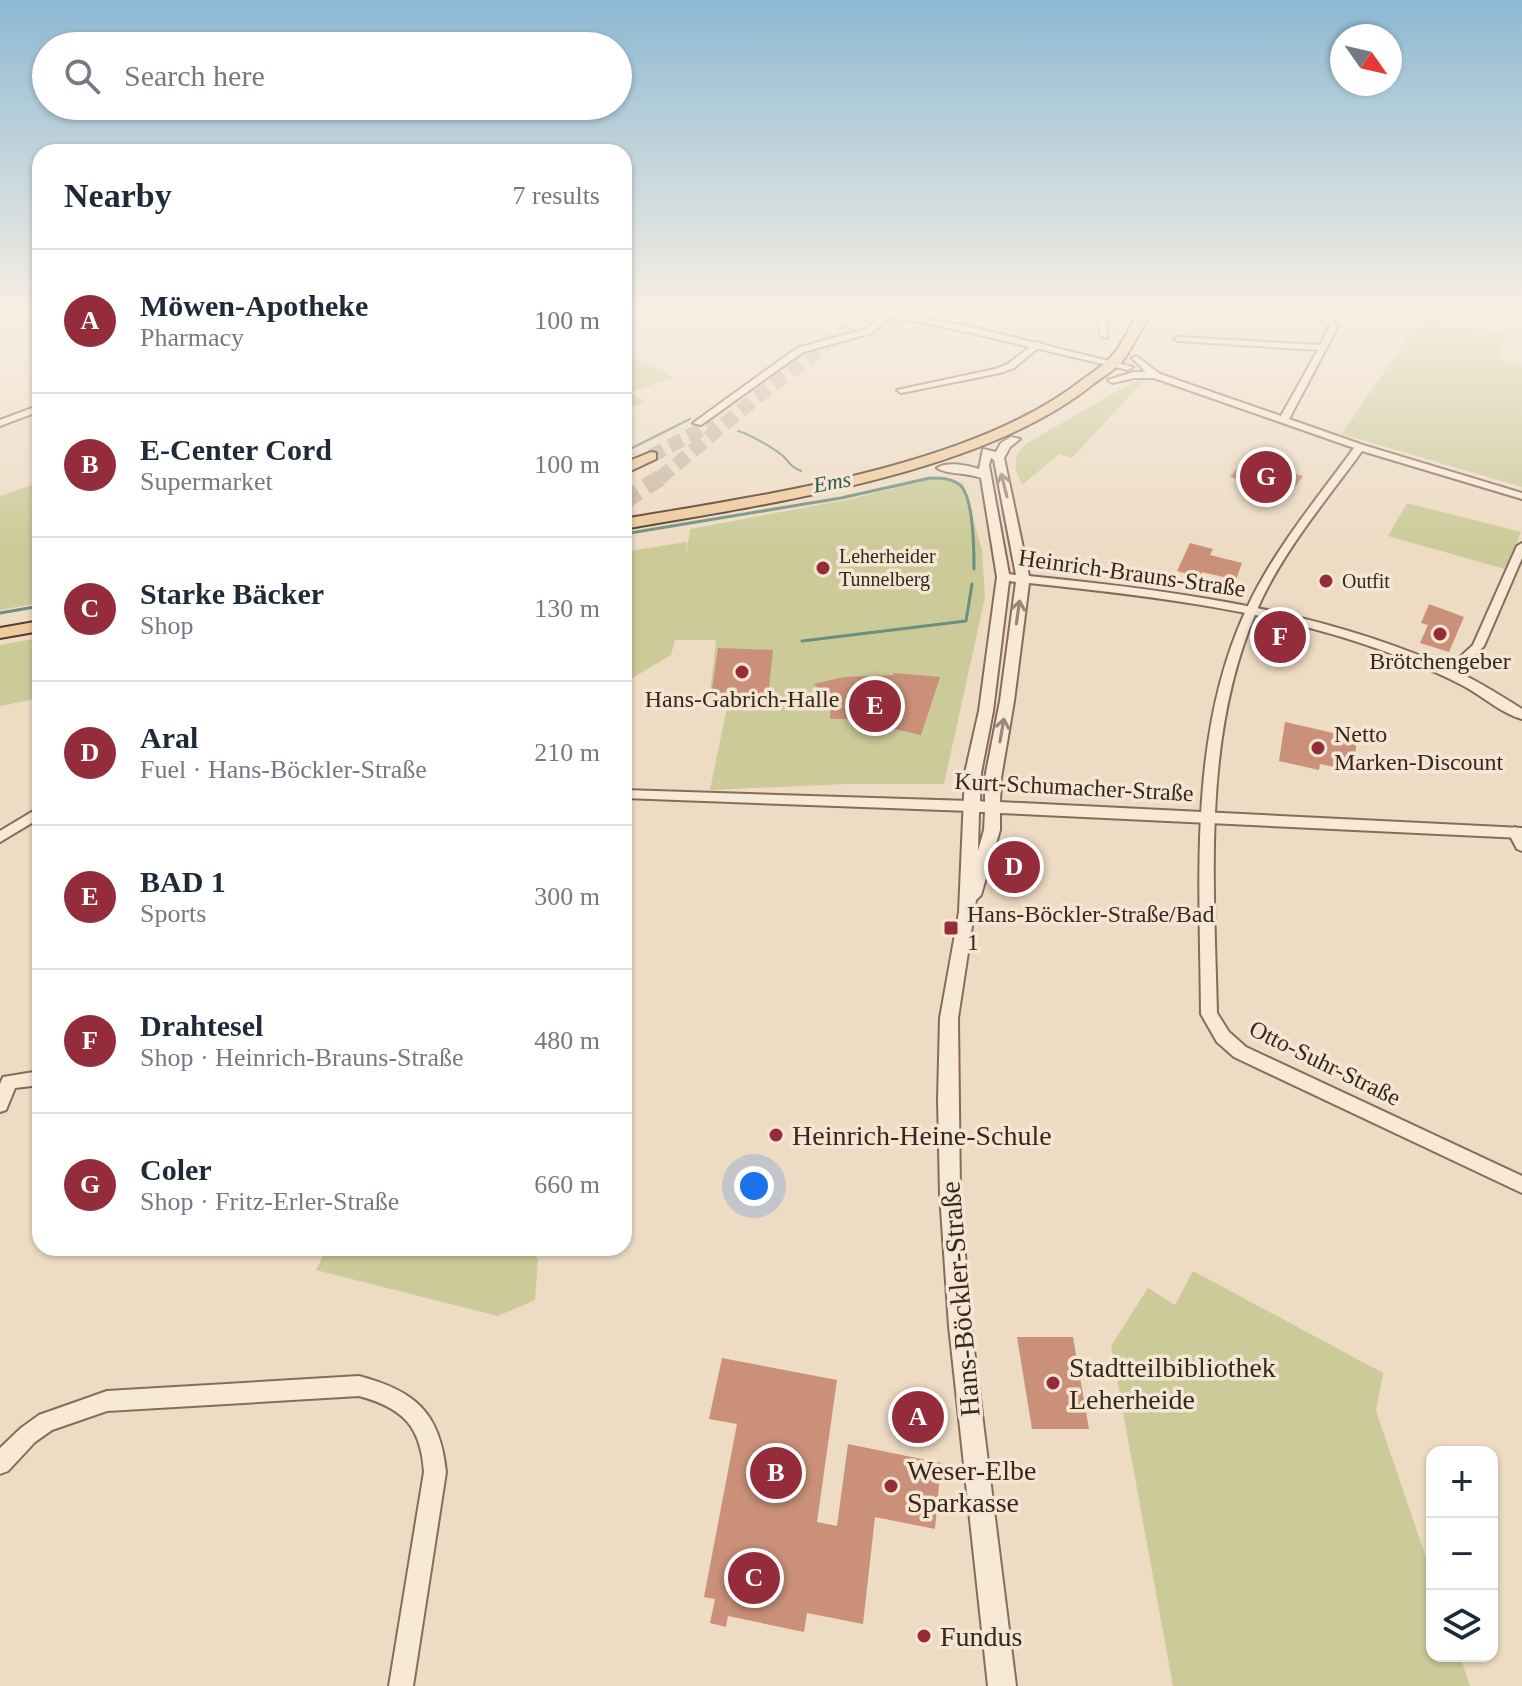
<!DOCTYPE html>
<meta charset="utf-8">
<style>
:root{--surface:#fff;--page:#f6f6f7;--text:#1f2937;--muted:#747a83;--line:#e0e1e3;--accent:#942c3b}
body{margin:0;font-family:Georgia,serif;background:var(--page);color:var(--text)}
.controls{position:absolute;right:24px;bottom:24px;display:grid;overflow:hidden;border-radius:16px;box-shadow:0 2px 6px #0004}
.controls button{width:72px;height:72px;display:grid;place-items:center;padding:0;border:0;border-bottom:2px solid var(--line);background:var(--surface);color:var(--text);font:40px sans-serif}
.compass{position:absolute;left:1330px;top:24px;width:72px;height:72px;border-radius:50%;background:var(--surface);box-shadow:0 2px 6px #0004;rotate:124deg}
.you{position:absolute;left:754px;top:1186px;width:28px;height:28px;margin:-20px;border:6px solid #fff;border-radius:50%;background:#1a73e8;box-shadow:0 0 0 12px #1a73e833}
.badge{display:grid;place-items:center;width:52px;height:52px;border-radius:50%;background:var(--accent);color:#fff;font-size:26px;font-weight:700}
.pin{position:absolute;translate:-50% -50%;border:4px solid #fff;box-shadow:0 2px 8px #0006}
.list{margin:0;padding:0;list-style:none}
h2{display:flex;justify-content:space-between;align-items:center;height:104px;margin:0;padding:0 32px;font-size:34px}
h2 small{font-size:26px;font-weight:400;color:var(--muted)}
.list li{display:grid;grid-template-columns:52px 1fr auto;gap:24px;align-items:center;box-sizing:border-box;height:144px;padding:0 32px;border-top:2px solid var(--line)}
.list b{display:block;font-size:30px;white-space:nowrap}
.list p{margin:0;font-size:26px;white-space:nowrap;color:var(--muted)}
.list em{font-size:26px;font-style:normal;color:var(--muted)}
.icon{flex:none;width:44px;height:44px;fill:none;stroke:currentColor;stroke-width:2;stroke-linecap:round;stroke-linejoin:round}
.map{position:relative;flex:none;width:1522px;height:1686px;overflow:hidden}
.search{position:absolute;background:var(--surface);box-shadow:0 2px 6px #0004;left:32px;top:32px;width:600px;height:88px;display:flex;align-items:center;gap:20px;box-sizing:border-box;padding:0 28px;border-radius:44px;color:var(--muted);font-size:30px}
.panel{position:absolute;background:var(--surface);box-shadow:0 2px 6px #0004;left:32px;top:144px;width:600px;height:1112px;border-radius:24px}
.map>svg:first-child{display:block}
</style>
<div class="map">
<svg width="1522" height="1686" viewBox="0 0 1522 1686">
<rect width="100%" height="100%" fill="#eddbc4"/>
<path fill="#cbca98" d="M1421 317 1510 334 1495 358 1522 365V487L1342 434Z
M624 354 674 377 630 393 645 402 624 410Z
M1144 380 1072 458 1059 454 1022 485C1014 467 1011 457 1027 443L1133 382Z
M947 479 963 483 982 550 985 597 944 784H846L710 790 728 702 709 701 716 640H675L671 655 624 683V552L687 542 686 557 690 529 850 499 927 480Z
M40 482V603L0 610V496Z
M1407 503 1521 532 1505 569 1388 536Z
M40 638V698L0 706V645Z
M327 1248H530L538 1260 535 1300 498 1316 316 1270Z
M1193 1271 1383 1373 1376 1411 1432 1575V1656H1460L1470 1686H1173L1111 1346 1148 1288 1175 1305Z"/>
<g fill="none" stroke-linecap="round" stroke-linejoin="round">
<path stroke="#6d8e81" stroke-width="2" d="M738 431C749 434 778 450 785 458 791 465 792 467 801 471
M624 452 690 419"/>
<path stroke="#6d8e81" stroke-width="3" d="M624 534 841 498 930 478C940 478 953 478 961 486 974 500 974 550 974 569
M0 613 40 606
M802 641 966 621 972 584"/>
</g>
<path fill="#ca907a" d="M1244 460 1303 476 1290 494 1230 477Z
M1190 543 1213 549 1210 555 1242 563 1236 580 1202 572 1200 577 1177 571Z
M1429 604 1464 617 1449 652 1420 643 1428 625 1421 623Z
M718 648 773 650 768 697 711 695Z
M894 673 940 677 921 735 849 719H830L831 703 814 684 844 677 893 675Z
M1285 722 1338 734V730L1357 734 1354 771 1320 764 1319 770 1279 761Z
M1017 1337H1073L1089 1429H1032Z
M722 1358 837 1380 817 1522 837 1526 848 1444 941 1463 935 1529 875 1517 863 1624 807 1613 804 1632 728 1616 726 1627 710 1623 715 1599 704 1597 737 1424 709 1419Z"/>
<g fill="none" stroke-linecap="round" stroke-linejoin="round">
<path stroke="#c9b7a3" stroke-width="14" stroke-dasharray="14 7" stroke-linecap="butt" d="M651 456 714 423
M660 478 756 398 872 310"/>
<path stroke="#c9b7a3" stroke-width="17" stroke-dasharray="17 9" stroke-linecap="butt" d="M624 501 663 476"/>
<g stroke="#876c5b" stroke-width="4">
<path id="minor" d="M653 310H664L624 327V322Z
M891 310H900L872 333 803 352 701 425 693 423 797 348 866 329Z
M1098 310H1106L1107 338 1100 336Z
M1312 310H1321L1338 326 1289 419 1363 445 1522 493V499L1362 451C1325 502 1281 553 1256 612 1202 738 1214 880 1217 1013L1229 1032 1246 1047 1522 1176V1193L1234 1057 1217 1042 1201 1014C1200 880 1188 735 1246 610 1273 551 1316 500 1354 448L1154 378H1134L1112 383 1108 380 1134 372H1146L1132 358 1136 356 1160 374 1281 416 1318 350 1178 341 1174 339 1178 337 1320 345 1330 326Z
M1036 342 1043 344 1014 368 1000 373 901 393 897 390 995 369 1008 364Z
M40 405V411L0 426V420Z
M1522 543V558L1484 646 1454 676H1446L1444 673 1446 670 1473 645 1517 546Z
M624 790 970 801 977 806 970 811 624 798Z
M40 807V818L0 842V831Z
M1515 827 1522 832V851L1517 849 1508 832Z
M40 1071V1085L15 1088 6 1110 0 1112V1084L3 1077Z
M359 1376C415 1391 440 1412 446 1472L413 1686H389L424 1472C421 1426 403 1408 359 1396L107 1411 52 1430 35 1442 8 1471 0 1474V1448L21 1428 39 1415 107 1391Z"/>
</g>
<g stroke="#876c5b" stroke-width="4">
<path id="tertiary" d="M859 310H879L972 327 1133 367 1128 370 972 333Z
M1011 437 1020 439 1010 447 1004 458 1029 576C1176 591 1329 610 1464 675 1484 685 1503 697 1522 709V719C1503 714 1486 699 1469 689 1445 675 1418 665 1392 654 1276 610 1151 596 1029 583L1014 701 1001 778 1000 802 1522 828V838L1000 813V830L981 895 976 900 958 1018 960 1194 971 1326 1016 1686H988L949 1326 940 1194 938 1100 940 1018 959 912 965 773 979 711 997 577 981 478C967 472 948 475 937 468 947 461 968 465 979 469L983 449 996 452 1001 443ZM991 458 994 460 1016 575 1009 574 989 465ZM1009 581 1016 582 1000 701 985 778V802L980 801 981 773 993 711ZM979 812H985L984 830 978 851Z"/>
</g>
<g stroke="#553b2f" stroke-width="4">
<path id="primary" d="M1140 310H1152C1142 327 1133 348 1121 363 1113 371 1101 378 1092 385 980 475 765 504 624 529V519C763 495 970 468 1082 380 1091 373 1103 366 1111 357 1123 344 1131 325 1140 310Z
M651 452 656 453V459L624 474V463Z
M40 621V631L0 638V628Z"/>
</g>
<use href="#minor" fill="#f8e9d7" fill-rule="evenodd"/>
<use href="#tertiary" fill="#f8e9d7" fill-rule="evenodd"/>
<use href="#primary" fill="#efca9c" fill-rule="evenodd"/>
</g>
<defs><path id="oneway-shaft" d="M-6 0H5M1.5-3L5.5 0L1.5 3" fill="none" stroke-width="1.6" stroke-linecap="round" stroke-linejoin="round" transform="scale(2)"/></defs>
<g stroke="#98887a">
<use href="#oneway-shaft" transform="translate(1004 485) rotate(-104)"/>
<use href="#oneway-shaft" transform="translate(1018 612) rotate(-82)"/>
<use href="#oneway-shaft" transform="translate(1002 730) rotate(-80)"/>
</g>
<linearGradient id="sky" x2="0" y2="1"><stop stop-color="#8db9d3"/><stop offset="0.57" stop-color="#f7efe4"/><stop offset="1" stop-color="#f7efe4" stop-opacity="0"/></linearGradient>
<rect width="1522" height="546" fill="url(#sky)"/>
<g fill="#942c3b" stroke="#f4e6d3" stroke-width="3">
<circle cx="823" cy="568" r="8"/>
<circle cx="1326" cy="581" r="8"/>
<circle cx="1440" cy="634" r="8"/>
<circle cx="742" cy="672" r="8"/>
<circle cx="1318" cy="748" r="8"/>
<rect x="943" y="920" width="16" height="16" rx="4"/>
<circle cx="776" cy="1135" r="8"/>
<circle cx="1053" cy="1383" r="8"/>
<circle cx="891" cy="1486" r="8"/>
<circle cx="924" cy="1636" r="8"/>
</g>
<g text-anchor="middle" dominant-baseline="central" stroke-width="7" stroke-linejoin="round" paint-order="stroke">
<g font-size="20" fill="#37271e" stroke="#f4e6d3" text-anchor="start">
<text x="839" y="556">Leherheider<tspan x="839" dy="23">Tunnelberg</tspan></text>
<text x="1342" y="581">Outfit</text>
</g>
<g font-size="22" font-style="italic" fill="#2e574e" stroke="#f4e6d3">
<text transform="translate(832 482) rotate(-10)">Ems</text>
</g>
<g font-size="24" fill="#37271e" stroke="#f4e6d3">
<text transform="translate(1132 573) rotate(8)">Heinrich-Brauns-Straße</text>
<text transform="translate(1074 787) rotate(3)">Kurt-Schumacher-Straße</text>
<text transform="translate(1325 1063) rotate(26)">Otto-Suhr-Straße</text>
</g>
<g font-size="24" fill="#37271e" stroke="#f4e6d3">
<text x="1440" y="661">Brötchengeber</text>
<text x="742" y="699">Hans-Gabrich-Halle</text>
<text x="1334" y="734" text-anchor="start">Netto<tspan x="1334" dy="28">Marken-Discount</tspan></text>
<text x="967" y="914" text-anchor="start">Hans-Böckler-Straße/Bad<tspan x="967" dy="28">1</tspan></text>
</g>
<g font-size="28" fill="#37271e" stroke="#f4e6d3" text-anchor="start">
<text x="792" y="1135">Heinrich-Heine-Schule</text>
<text x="1069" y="1367">Stadtteilbibliothek<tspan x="1069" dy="32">Leherheide</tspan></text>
<text x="907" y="1470">Weser-Elbe<tspan x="907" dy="32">Sparkasse</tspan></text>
<text x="940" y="1636">Fundus</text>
</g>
<g font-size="28" fill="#37271e" stroke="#f4e6d3">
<text transform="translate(960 1299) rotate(-95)">Hans-Böckler-Straße</text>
</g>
</g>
</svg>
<div class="controls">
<button>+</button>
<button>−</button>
<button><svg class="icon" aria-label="layers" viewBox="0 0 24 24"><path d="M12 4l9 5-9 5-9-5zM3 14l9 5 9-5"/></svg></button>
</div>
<svg class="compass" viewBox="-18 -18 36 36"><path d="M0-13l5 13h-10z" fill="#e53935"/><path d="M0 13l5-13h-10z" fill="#747a83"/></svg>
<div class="you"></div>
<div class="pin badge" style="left:918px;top:1417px">A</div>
<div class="pin badge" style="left:776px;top:1473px">B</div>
<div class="pin badge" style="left:754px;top:1578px">C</div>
<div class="pin badge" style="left:1014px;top:867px">D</div>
<div class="pin badge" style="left:875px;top:706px">E</div>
<div class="pin badge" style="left:1280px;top:637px">F</div>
<div class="pin badge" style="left:1266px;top:477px">G</div>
<div class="search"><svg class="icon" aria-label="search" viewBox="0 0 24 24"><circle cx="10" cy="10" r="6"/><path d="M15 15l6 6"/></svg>Search here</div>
<section class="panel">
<h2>Nearby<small>7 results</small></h2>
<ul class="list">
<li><span class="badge">A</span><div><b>Möwen-Apotheke</b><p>Pharmacy</p></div><em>100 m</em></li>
<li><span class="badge">B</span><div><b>E-Center Cord</b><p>Supermarket</p></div><em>100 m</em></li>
<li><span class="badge">C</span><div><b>Starke Bäcker</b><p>Shop</p></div><em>130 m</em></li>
<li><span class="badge">D</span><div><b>Aral</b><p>Fuel · Hans-Böckler-Straße</p></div><em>210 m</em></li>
<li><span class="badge">E</span><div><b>BAD 1</b><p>Sports</p></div><em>300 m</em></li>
<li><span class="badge">F</span><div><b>Drahtesel</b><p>Shop · Heinrich-Brauns-Straße</p></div><em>480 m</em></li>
<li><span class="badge">G</span><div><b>Coler</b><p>Shop · Fritz-Erler-Straße</p></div><em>660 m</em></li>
</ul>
</section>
</div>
